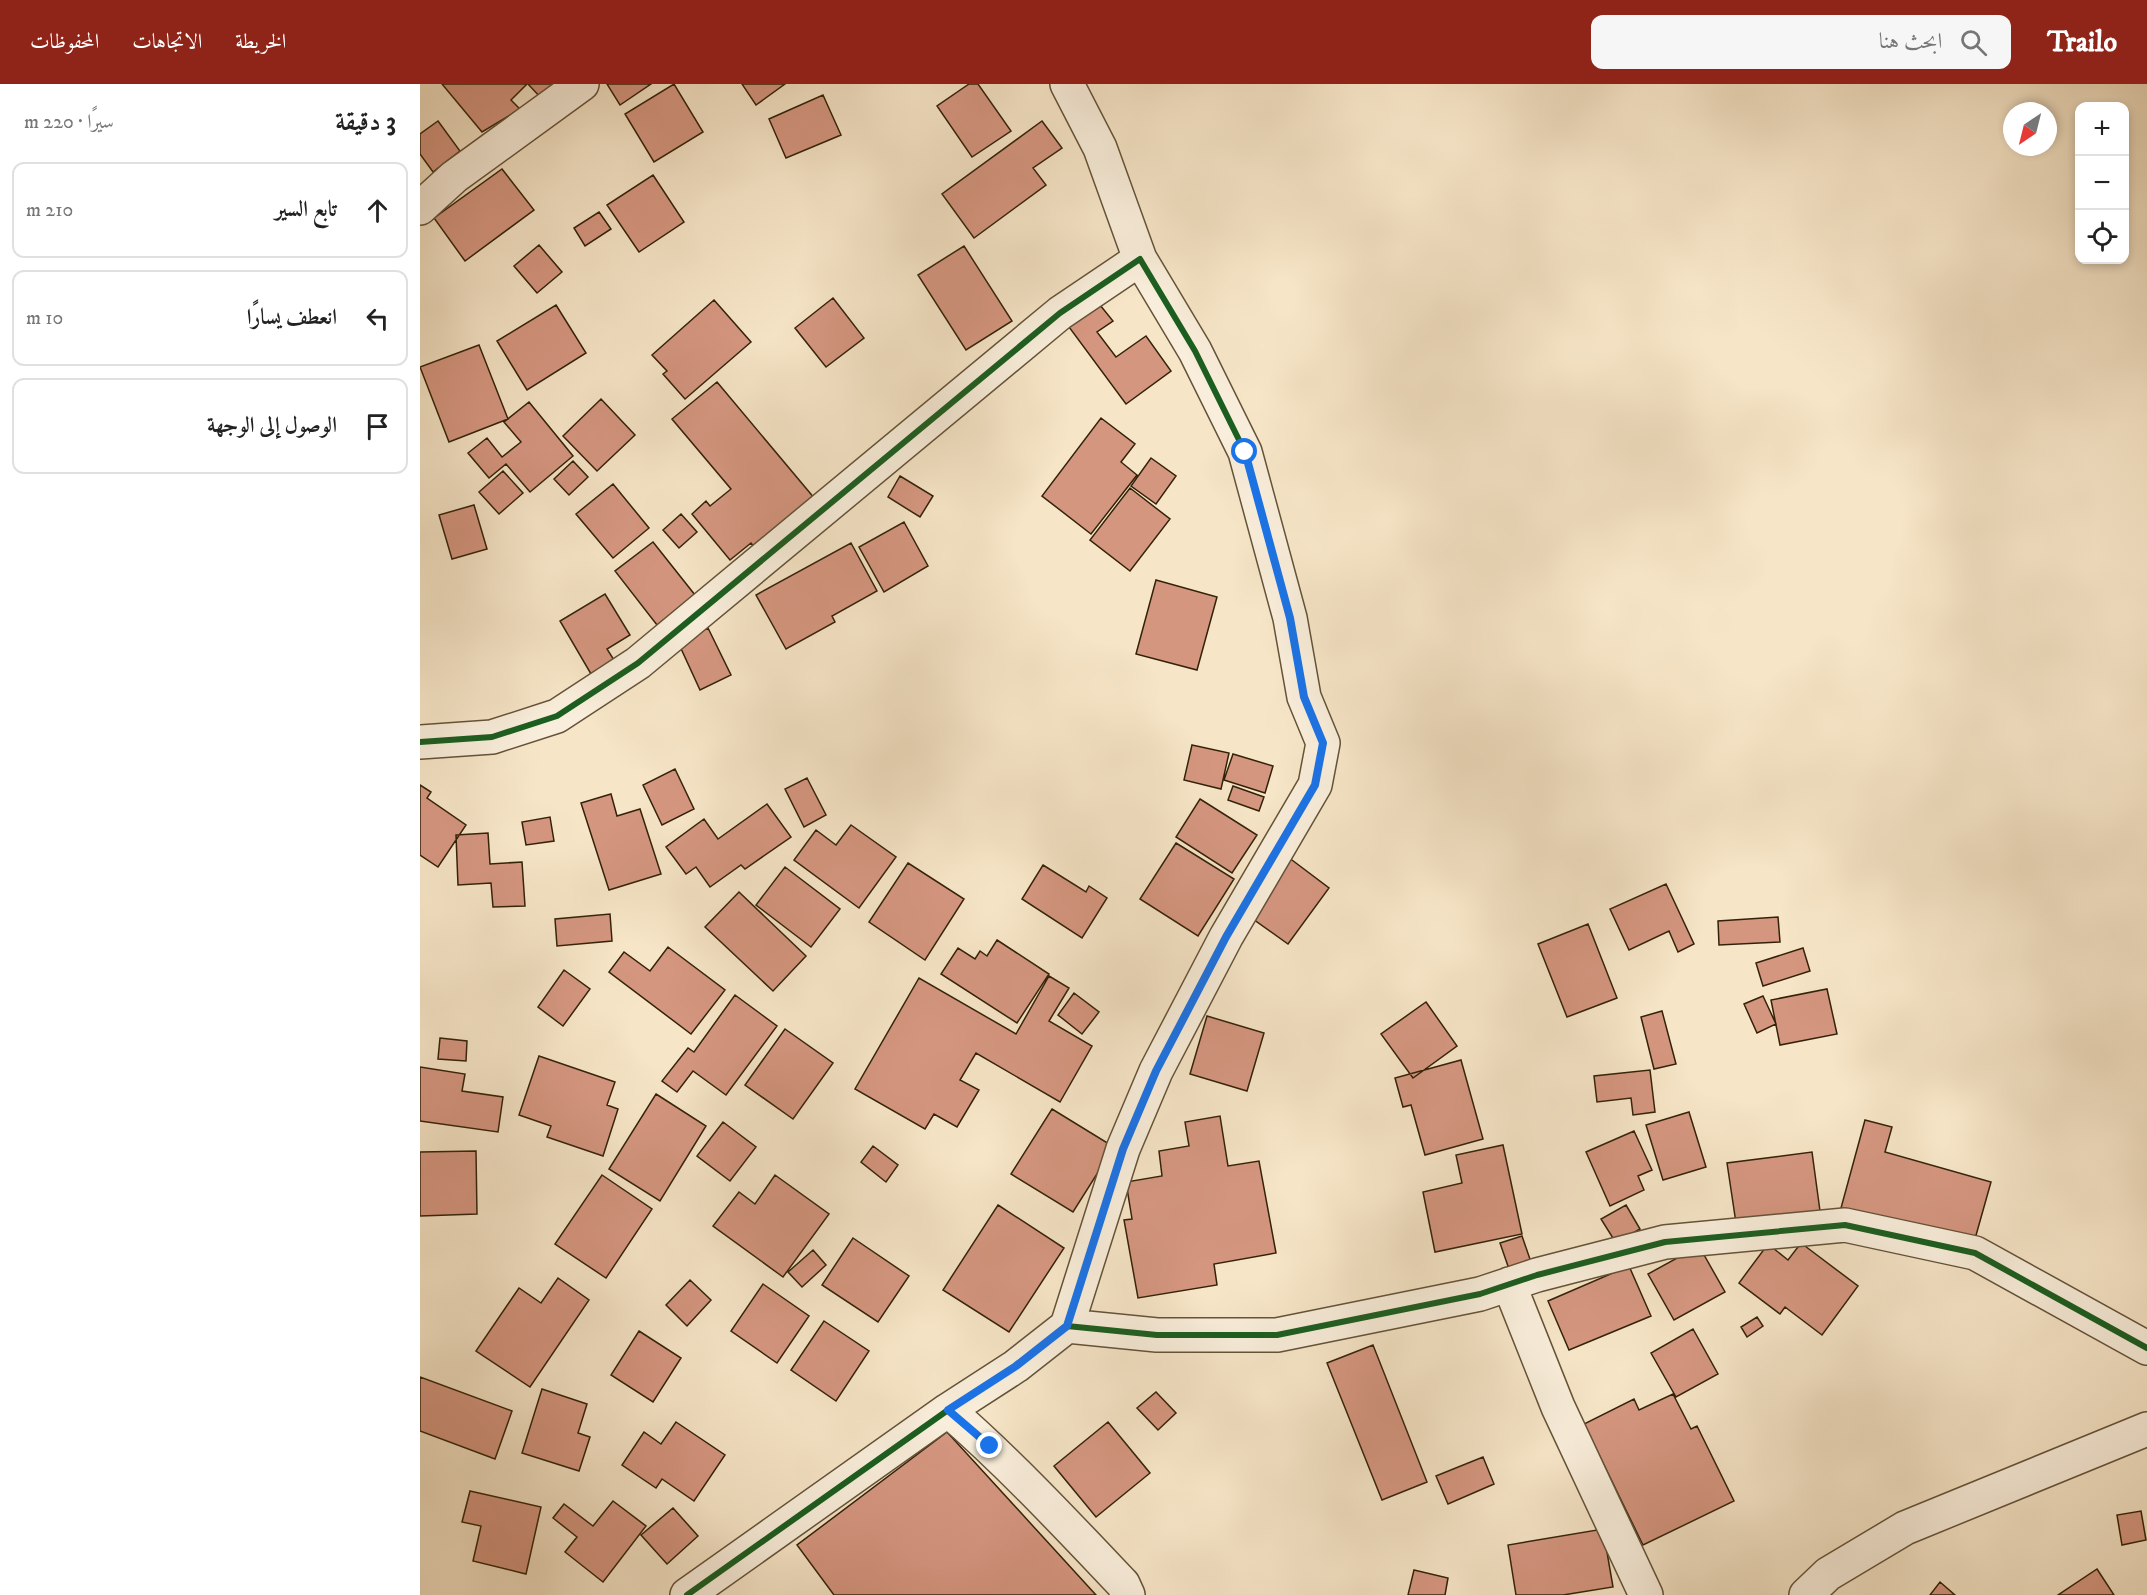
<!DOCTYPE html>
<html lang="ar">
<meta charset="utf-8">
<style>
:root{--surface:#fff;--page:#f6f6f6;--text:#222;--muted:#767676;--line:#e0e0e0;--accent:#8f2418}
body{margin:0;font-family:"IM FELL DW Pica",Amiri,serif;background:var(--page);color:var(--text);direction:rtl}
.controls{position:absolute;right:18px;top:18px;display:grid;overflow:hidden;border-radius:12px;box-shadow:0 3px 9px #0003}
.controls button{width:54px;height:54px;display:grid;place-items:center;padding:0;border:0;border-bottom:2px solid var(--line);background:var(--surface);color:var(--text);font:30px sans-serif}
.compass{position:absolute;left:1583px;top:18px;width:54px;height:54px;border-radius:50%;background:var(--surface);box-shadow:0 3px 9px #0003;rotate:215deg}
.stop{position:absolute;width:18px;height:18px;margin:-14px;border:4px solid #1a73e8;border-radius:50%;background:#fff}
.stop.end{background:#1a73e8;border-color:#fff;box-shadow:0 2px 6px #0008}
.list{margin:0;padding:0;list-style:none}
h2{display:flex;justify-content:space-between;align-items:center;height:78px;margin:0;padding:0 24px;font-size:26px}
h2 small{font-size:20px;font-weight:400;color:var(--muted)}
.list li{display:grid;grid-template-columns:39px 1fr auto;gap:18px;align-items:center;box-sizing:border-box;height:96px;margin:0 12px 12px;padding:0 12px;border:2px solid var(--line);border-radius:12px}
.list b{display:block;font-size:22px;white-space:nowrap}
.list em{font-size:20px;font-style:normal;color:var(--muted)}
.icon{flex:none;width:33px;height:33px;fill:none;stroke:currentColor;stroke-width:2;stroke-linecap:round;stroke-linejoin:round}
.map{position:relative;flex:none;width:1727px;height:1511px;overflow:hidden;direction:ltr}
header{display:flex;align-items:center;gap:36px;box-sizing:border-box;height:84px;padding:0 30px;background:var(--accent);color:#fff}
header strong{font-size:28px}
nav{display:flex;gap:33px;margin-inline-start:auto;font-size:21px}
.search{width:420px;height:54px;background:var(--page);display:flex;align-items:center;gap:15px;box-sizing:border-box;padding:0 21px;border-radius:12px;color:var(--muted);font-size:22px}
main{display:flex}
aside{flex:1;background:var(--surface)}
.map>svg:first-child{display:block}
</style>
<header>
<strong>Trailo</strong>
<div class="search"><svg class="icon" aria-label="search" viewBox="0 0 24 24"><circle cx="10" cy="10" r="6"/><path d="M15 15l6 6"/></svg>ابحث هنا</div>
<nav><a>الخريطة</a><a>الاتجاهات</a><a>المحفوظات</a></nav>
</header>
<main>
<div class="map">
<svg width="1727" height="1511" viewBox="0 0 1727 1511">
<rect width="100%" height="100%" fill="#f6e5c7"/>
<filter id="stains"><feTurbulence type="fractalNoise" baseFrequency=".00333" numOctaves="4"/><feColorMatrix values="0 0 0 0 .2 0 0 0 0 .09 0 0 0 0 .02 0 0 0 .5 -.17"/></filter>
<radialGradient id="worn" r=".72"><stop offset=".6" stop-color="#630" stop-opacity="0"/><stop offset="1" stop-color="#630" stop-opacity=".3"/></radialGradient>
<path fill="#d59680" stroke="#332209" stroke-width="1.5" d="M22 0H107L91 16 100 25 62 48Z
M108 0H136L121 14Z
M187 0H231L200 21Z
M254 0 283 48 234 78 205 30Z
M322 0H365L336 21Z
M549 0H558L591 47 552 73 517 22Z
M403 11 421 51 366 74 349 35Z
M18 37 40 67 13 88 0 70V50Z
M622 37 642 64 613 84 626 101 554 154 522 110Z
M82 85 114 126 45 177 14 134Z
M233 91 264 138 219 168 187 121Z
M179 128 191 145 165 162 154 144Z
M119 161 142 188 117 209 94 182Z
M544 162 592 237 546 266 498 191Z
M413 214 444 254 406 283 375 244Z
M294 216 331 258 265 315 243 290 247 287 232 271Z
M136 221 166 269 107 306 77 257Z
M680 221 693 237 677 248 696 273 726 252 751 287 706 320 649 243Z
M59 261 88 335 29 358 0 283Z
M297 298 395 415 335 464 331 459 310 476 272 430 286 417 290 422 311 405 252 335Z
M181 315 215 351 177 387 143 352Z
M109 318 153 372 110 408 86 380 69 394 48 369 67 354 82 373 101 358 84 338Z
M681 334 715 360 701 378 717 391 671 450 622 412Z
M731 374 756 392 736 420 711 402Z
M153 377 168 393 149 411 134 395Z
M83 387 103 409 79 430 59 408Z
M480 392 513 412 500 433 468 413Z
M193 400 229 444 193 474 156 430Z
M710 404 750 435 710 487 670 456Z
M54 421 67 465 32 475 19 431Z
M261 430 277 448 259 464 243 446Z
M484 438 508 482 464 508 439 463Z
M233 458 275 511 237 541 195 487Z
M431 459 457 507 412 532 415 538 366 565 336 511Z
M736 496 797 513 777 586 716 570Z
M185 510 210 551 187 565 194 576 171 590 140 537Z
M288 544 311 591 280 606 258 558Z
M772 661 809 669 801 705 764 696Z
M813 670 853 682 845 709 804 696Z
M255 685 274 725 242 741 223 701Z
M387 694 406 731 384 743 365 705Z
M0 701 11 708 7 714 46 741 18 783 0 771Z
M813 702 844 713 839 727 808 716Z
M191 710 197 732 220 725 241 790 189 806 161 719Z
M780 715 837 751 812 789 756 753Z
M347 720 371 753 325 785 321 781 290 803 276 783 266 790 246 763 284 735 298 755Z
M130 733 134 757 106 761 102 738Z
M431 741 476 773 439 824 374 776 396 746 416 761Z
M68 749 70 780 102 778 105 822 73 823 71 799 38 801 36 751Z
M756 759 814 795 778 852 720 815Z
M868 773 909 804 868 860 826 830Z
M488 779 544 815 505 876 449 838Z
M623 781 666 808 669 802 687 814 662 854 602 815Z
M365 783 420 825 391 863 336 821Z
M1246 800 1274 860 1258 868 1249 847 1209 866 1190 825Z
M319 808 386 872 353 907 285 843Z
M190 830 192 857 137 862 135 835Z
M1358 833 1360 858 1299 861 1298 837Z
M1168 840 1197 914 1147 933 1118 860Z
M577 856 629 890 597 939 521 890 538 864 555 875 560 867 567 872Z
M248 863 305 906 271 950 189 888 204 868 230 887Z
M1383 864 1390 887 1343 902 1336 879Z
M144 886 170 905 143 942 118 923Z
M629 892 649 904 629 937 672 962 640 1018 556 969 540 996 559 1006 537 1043 514 1030 505 1045 435 1005 499 894 596 950Z
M1407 905 1417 950 1360 961 1351 916Z
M654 909 679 928 662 950 638 931Z
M315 911 357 942 306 1011 273 987 257 1008 242 997 268 964 274 968Z
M1343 912 1356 940 1337 949 1324 920Z
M1006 918 1037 962 993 994 961 950Z
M1242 927 1256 980 1234 985 1221 933Z
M787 932 844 949 827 1007 770 990Z
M365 945 413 979 373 1035 325 1001Z
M20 954 47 957 46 977 18 975Z
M119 972 195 998 187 1021 198 1025 183 1072 127 1053 131 1042 99 1031Z
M1041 976 1063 1055 1005 1071 991 1021 983 1023 975 994Z
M0 983 45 990 42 1007 83 1013 78 1048 0 1037Z
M1230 986 1235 1028 1213 1031 1211 1014 1177 1018 1174 992Z
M236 1010 286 1042 240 1117 189 1085Z
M632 1025 694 1063 653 1128 591 1090Z
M1269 1028 1286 1083 1243 1096 1226 1041Z
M800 1032 808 1082 839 1077 856 1169 794 1180 797 1201 718 1214 704 1136 712 1135 706 1098 742 1092 739 1067 769 1062 765 1038Z
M1445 1036 1472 1043 1465 1068 1571 1098 1553 1162 1421 1124Z
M303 1038 336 1063 310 1097 277 1072Z
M1214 1047 1232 1086 1218 1092 1224 1106 1190 1122 1166 1068Z
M1083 1061 1102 1150 1015 1168 1003 1108 1042 1099 1036 1071Z
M453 1062 478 1081 466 1098 441 1078Z
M56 1067 57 1130 0 1132V1068Z
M1392 1068 1400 1127 1316 1139 1307 1079Z
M182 1091 232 1125 186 1194 135 1160Z
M355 1091 409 1130 363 1193 293 1142 319 1108 335 1120Z
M578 1121 644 1164 589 1248 523 1206Z
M1206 1121 1220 1145 1196 1159 1181 1135Z
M1102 1152 1112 1181 1090 1188 1080 1159Z
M433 1154 489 1192 458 1238 402 1201Z
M1381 1159 1438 1202 1402 1251 1365 1223 1360 1230 1319 1199 1348 1160 1368 1176Z
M1279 1162 1305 1208 1254 1236 1228 1190Z
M393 1166 406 1181 382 1203 368 1188Z
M1209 1182 1231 1232 1149 1266 1128 1217Z
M138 1194 169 1216 110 1303 56 1267 99 1204 121 1219Z
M270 1196 291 1216 267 1242 246 1221Z
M343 1200 389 1232 357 1279 311 1247Z
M1337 1233 1343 1242 1327 1253 1321 1243Z
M404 1237 449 1267 416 1317 371 1286Z
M1273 1245 1298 1290 1256 1313 1231 1269Z
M219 1247 261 1274 233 1318 191 1291Z
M953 1261 1007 1398 962 1416 907 1279Z
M0 1293 92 1327 75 1375 0 1347Z
M122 1305 167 1320 158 1349 170 1353 159 1387 102 1369Z
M736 1308 756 1329 738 1346 717 1324Z
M1253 1310 1271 1345 1277 1342 1314 1417 1223 1461 1164 1340 1214 1315 1219 1326Z
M256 1338 305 1371 274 1417 242 1395 236 1404 202 1381 224 1348 241 1360Z
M688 1338 730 1389 676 1433 634 1382Z
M527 1348 676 1511H414L377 1461Z
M1063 1373 1074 1400 1028 1420 1016 1392Z
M50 1407 121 1423 106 1490 53 1477 61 1442 42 1438Z
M193 1417 226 1442 183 1498 145 1468 157 1453 133 1434 144 1420 173 1442Z
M253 1424 278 1452 247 1480 221 1451Z
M1721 1427 1726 1456 1702 1461 1697 1431Z
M1183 1445 1193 1503 1143 1511H1096L1088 1461Z
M1677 1485 1694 1511H1638Z
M994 1486 1028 1494 1025 1511H988Z
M1520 1498 1535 1511H1510Z"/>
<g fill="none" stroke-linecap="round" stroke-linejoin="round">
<g stroke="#645338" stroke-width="36">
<path id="minor" d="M647 0 680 64 720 175
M0 124 34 93 162 0
M0 658 72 653 137 632 218 579 640 229 720 175 775 267 825 368 870 534 884 613 903 659 895 701 806 853 736 987 703 1065 647 1242
M1089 1200 1138 1323 1226 1511
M528 1326C590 1380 646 1440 703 1500L708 1511
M267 1511 528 1326 596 1282 647 1242 737 1251H857L1060 1210 1117 1191 1245 1158 1425 1141 1555 1169 1727 1264
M1386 1511 1408 1490 1485 1444 1727 1345"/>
</g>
<use href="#minor" stroke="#f9eedb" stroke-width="33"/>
<g stroke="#f9eedb" stroke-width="10">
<path id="cycleway" d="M0 658 72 653 137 632 218 579 640 229 720 175 775 267 825 368 870 534 884 613 903 659 895 701 806 853 736 987 703 1065 647 1242
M267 1511 528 1326 596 1282 647 1242 737 1251H857L1060 1210 1117 1191 1245 1158 1425 1141 1555 1169 1727 1264"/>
</g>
<use href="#cycleway" stroke="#1b5e20" stroke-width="6"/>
</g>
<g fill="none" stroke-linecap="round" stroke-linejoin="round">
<path stroke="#1a73e8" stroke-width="8" d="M570 1362 528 1326 596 1282 647 1242 703 1065 736 987 806 853 895 701 903 659 884 613 870 534 825 368"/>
</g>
<rect width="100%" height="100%" filter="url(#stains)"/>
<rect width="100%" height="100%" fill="url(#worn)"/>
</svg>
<div class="controls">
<button>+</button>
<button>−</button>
<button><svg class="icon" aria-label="locate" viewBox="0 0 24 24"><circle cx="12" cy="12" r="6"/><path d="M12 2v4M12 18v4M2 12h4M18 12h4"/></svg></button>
</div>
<svg class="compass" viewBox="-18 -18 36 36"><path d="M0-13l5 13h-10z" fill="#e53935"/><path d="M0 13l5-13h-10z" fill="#767676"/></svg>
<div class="stop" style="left:825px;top:368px"></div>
<div class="stop end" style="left:570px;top:1362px"></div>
</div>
<aside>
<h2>3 دقيقة<small>سيرًا · 220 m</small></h2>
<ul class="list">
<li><svg class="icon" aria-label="ahead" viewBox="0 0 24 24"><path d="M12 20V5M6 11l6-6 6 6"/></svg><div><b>تابع السير</b></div><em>210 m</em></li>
<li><svg class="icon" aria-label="left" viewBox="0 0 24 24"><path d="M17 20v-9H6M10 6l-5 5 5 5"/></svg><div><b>انعطف يسارًا</b></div><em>10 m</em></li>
<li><svg class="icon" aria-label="arrive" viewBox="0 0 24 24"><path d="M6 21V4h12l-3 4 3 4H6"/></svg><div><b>الوصول إلى الوجهة</b></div></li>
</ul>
</aside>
</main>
